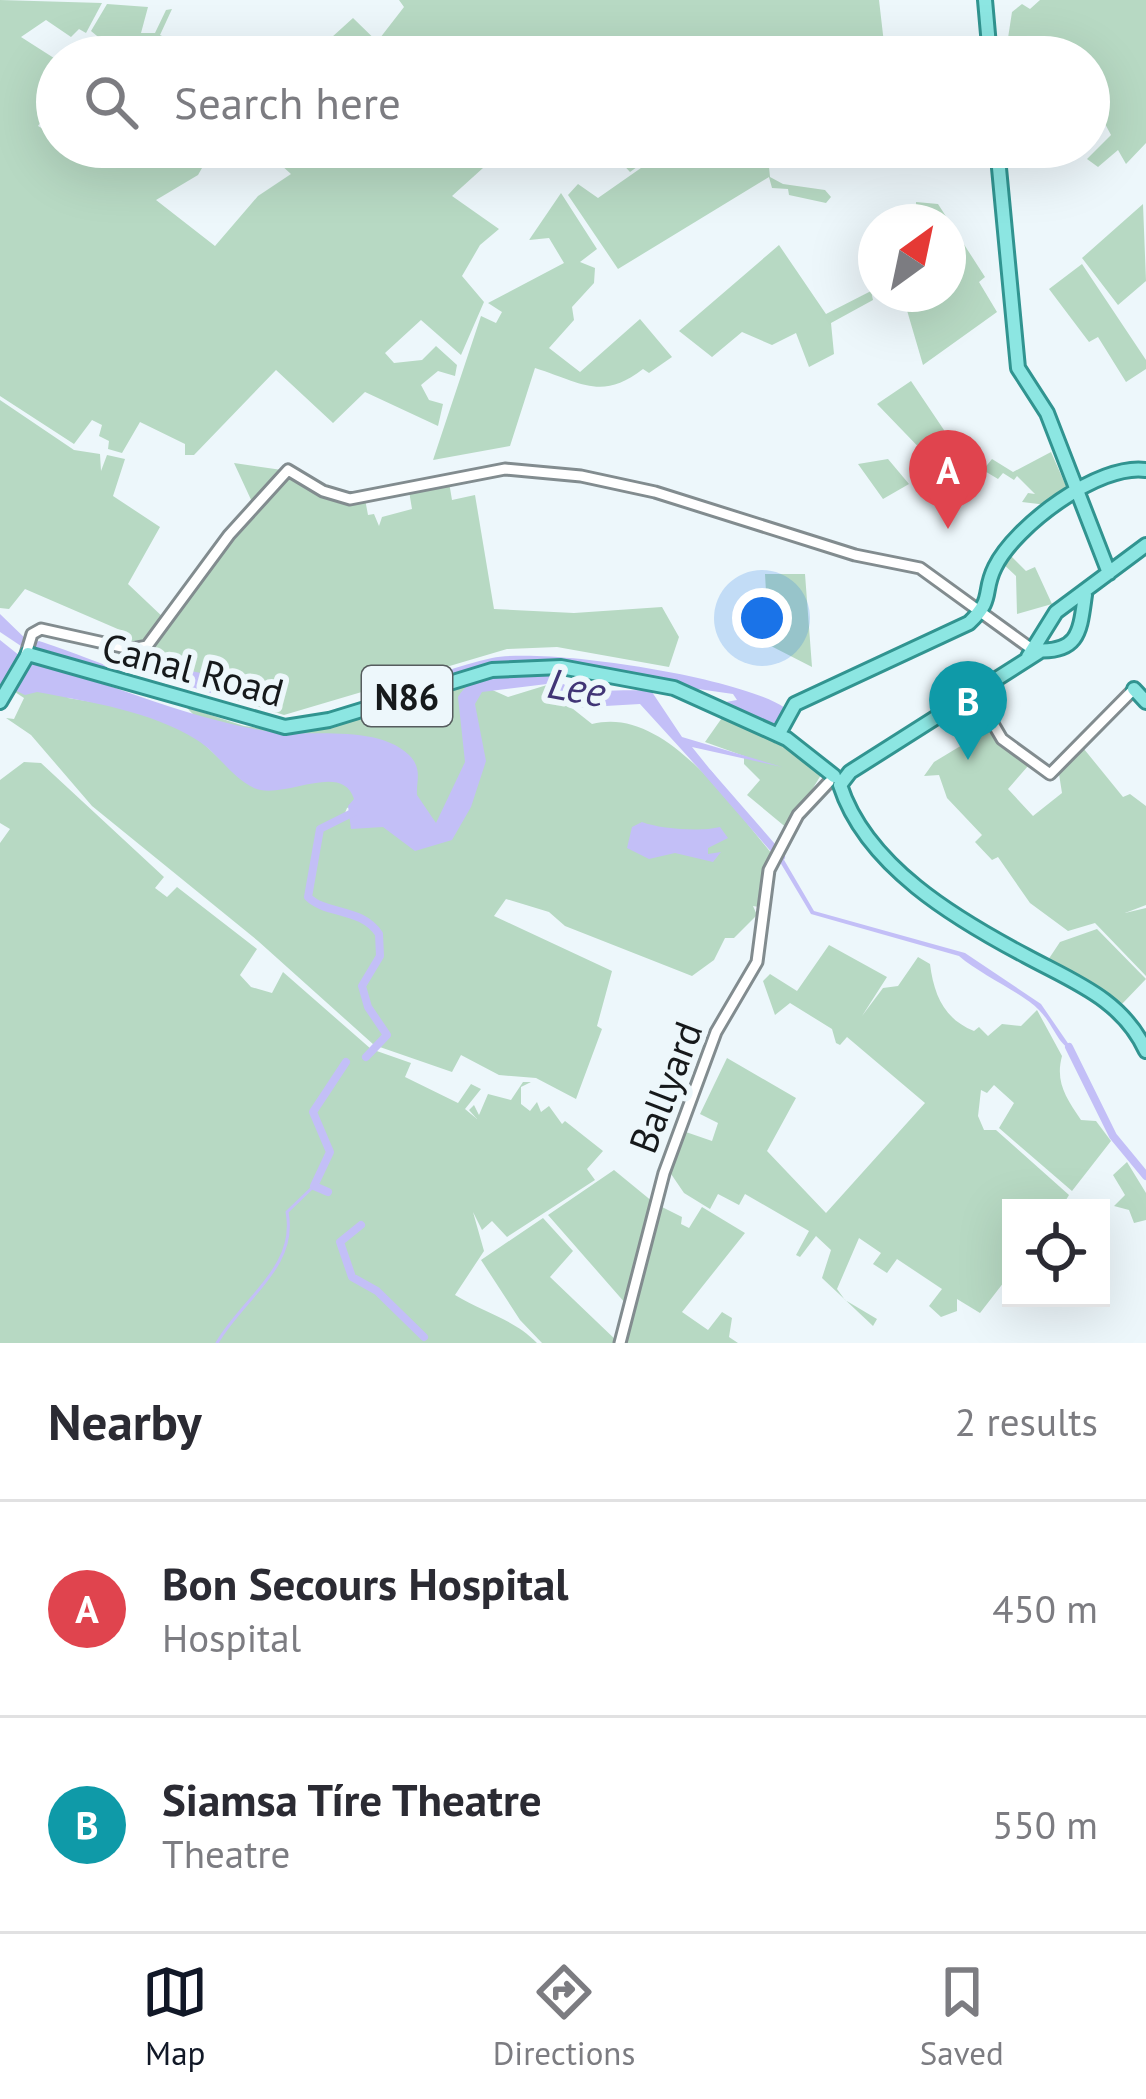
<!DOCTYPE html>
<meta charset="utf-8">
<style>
:root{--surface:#fff;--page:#f7f7f7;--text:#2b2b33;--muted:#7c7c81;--line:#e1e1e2;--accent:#111827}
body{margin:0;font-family:"PT Sans",sans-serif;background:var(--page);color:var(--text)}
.controls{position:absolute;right:36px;bottom:36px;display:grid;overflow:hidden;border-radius:0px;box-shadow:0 12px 48px #0002}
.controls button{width:108px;height:108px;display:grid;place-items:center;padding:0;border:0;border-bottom:3px solid var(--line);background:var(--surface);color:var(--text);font:60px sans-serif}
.compass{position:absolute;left:858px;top:204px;width:108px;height:108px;border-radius:50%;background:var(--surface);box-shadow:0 12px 48px #0002;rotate:33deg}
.you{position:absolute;left:762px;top:618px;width:42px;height:42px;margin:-30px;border:9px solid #fff;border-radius:50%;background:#1a73e8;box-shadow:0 0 0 18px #1a73e833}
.badge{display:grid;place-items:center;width:78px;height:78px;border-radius:50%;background:var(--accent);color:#fff;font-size:39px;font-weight:700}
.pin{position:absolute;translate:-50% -99px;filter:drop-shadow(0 3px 6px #0008)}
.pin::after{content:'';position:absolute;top:63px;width:42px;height:36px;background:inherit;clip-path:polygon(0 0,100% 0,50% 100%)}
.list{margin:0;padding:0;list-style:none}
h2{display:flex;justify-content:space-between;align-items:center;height:156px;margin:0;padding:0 48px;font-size:51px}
h2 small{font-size:39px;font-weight:400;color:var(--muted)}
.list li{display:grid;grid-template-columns:78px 1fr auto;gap:36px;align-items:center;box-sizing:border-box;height:216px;padding:0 48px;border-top:3px solid var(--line)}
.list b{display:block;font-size:45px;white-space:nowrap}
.list p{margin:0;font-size:39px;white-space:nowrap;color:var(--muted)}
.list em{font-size:39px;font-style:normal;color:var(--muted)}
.icon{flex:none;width:66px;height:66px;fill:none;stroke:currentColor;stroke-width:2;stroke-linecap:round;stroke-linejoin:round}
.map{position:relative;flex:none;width:1146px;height:1343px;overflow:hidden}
.search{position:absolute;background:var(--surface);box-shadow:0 12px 48px #0002;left:36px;right:36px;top:36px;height:132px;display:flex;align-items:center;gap:30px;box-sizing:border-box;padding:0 42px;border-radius:66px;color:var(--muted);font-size:45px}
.sheet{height:588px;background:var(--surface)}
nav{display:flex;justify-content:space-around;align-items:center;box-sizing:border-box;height:168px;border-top:3px solid var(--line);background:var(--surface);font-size:33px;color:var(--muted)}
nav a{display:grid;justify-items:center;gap:6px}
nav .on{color:var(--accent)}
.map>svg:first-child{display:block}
</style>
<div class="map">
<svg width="1146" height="1343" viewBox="0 0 1146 1343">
<rect width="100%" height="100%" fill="#edf7fb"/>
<path fill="#b7d9c3" d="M0 0 102 3 86 33 79 29 71 37 46 20 21 37 57 60V98L38 126 57 137V147H214L198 175 156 200 215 246 258 196 291 174 261 147H478L472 156 483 168 452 196 499 229 480 245 462 276 484 302 461 355 421 320 385 353 394 363 422 360 436 346 457 365 455 376 438 371 421 385 429 400 443 404 438 426 365 392 333 423 276 370 194 455H185V444L140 422 122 453 108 449 109 441 99 436 102 425 92 420 74 444 0 396Z
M399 0H879L885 52 866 57H399L380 38 404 7Z
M1040 0H1146V143L1126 164 1118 150 1098 167 1087 159 1111 135 1089 94V57H1014L1013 45 992 46V40L1008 38 1012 12 1022 4 1030 9Z
M107 4 148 7 141 33H155L166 10 172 9 160 35 189 49 195 39 229 42 234 57H112L114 50 91 31Z
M353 18 393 57H310Z
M588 147H665L630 172 616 157 603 164Z
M671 147H767L770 177 783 184 825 190 831 197 826 203 789 195 788 189 772 188 769 177 618 269 568 195 578 184 598 198Z
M561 193 597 249 580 262 595 268 594 283 572 307 574 320 549 348 580 372 640 319 672 357 649 373 643 369C602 401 582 383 535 368L510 446 433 460 481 316 496 323 502 312 488 303 564 263 549 238 529 240Z
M916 202 938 204 985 277 979 282 997 312 923 365 906 307 929 302 928 294H948V222H917Z
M1143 204 1146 281 1118 305 1082 258Z
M779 245 826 314 871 291 873 300 831 323 834 354 809 367 796 333 772 345 742 332 712 357 679 331Z
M1082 264 1146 360V369L1126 382 1098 337 1089 342 1049 289Z
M911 381 948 436 931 460 877 404Z
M0 400 74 450 100 454 101 471 107 455 125 459 113 496 160 527 128 584 166 620C150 640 143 650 117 645L120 630 25 589 9 609 0 608Z
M1051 452 1066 486 1047 505 1022 502 1028 493 1035 494 1017 476 1014 480 1003 473 998 479 983 470 992 459 1013 472Z
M888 459 909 484 883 499 858 464Z
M234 463 282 470 253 504Z
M287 473 318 491 365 499 368 515 374 514 379 526 382 517 412 509 409 491 449 482 452 500 475 495 494 609 574 613 662 607 679 637 669 667 557 647 507 649 284 715 113 660 122 651 145 655 238 527Z
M1008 553 1026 571 1035 567 1052 604 1017 614 1016 576 1001 562Z
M765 574H805L812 667 769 645Z
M0 669 61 683 68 698 166 714 201 735 205 745 242 780C285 784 314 747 355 749L374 760 392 792 347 808 343 818 395 799C403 821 418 839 442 839L454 830H422C402 808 401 777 381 756 341 714 293 777 248 770L186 707 244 726 291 732 470 680 508 697 547 685 545 697H558L592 724C664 705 731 805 772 854L761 880 759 907 753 906 757 915 734 938H725L714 960 692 976 565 926 549 912 506 899 494 916 612 971 597 1026 602 1029 576 1099 536 1078 499 1075 461 1055 452 1072 374 1045 258 941 92 806 31 735 6 718 14 719 24 698 6 686 0 695Z
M724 715 783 742 821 775 788 829 747 795 760 780 744 764V756L705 742Z
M987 730 1028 766 1008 789 1033 816 1062 793 1059 774 1084 749 1123 797 1130 794 1146 806V905L1125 913 1146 908V976L1095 923 1068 931 1030 903 998 857 992 860 975 842 982 835 947 798 939 775 924 776 934 762Z
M24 762 41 763 164 877 155 888 167 897 177 887 257 949 240 975 251 987 272 993 283 972 371 1049 411 1063 405 1077 458 1103 471 1084 481 1089 465 1109 477 1119 469 1110 474 1105 479 1115 488 1094 511 1100 523 1082H531L521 1087V1104L530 1111 537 1102 541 1112 549 1106 562 1124 565 1121 603 1151 587 1169 595 1180 507 1237 492 1221 482 1230 473 1212 484 1251 455 1295C484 1313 514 1319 537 1343H0V843L10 829 0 823V780Z
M1097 929 1146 979 1121 1005 1048 960 1060 942Z
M829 945 887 977 862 1016 883 988 898 986 918 957 930 964C934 995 944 1019 974 1031L979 1027 988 1036 1002 1024 1021 1026 1037 1010 1062 1056C1055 1082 1066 1098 1081 1120L1096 1121 1111 1141 1072 1191 999 1128 1014 1103 994 1085 987 1093 981 1090 978 1116 984 1130H996L1069 1195 1061 1208H1011V1273L980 1313 957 1299V1311L941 1317 929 1306 942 1289 897 1259 887 1273 873 1264 881 1253 859 1238 837 1289 845 1300 877 1319 873 1326 822 1278 831 1250 816 1236 800 1257 796 1255 809 1231 745 1194 739 1205 718 1194 710 1209 684 1193 669 1171 683 1131 712 1141 718 1123 700 1114 727 1058 796 1098 767 1151 826 1213 925 1103 847 1037 840 1045 836 1043 832 1029 790 1003 775 1015 763 981 770 974 797 991Z
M1127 1162 1146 1193V1220L1134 1223 1129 1210 1114 1206 1125 1195 1113 1175Z
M614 1170 653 1202 626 1304 548 1215Z
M656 1204 682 1217 681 1224 689 1228 702 1207 745 1233 682 1312 708 1330 722 1312 732 1318 729 1337 738 1343H621Z
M543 1218 573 1251 550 1277 619 1343H542L520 1320 481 1260Z"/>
<path fill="#c3bff7" d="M0 614 31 644 39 641C97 659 236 722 291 718 359 713 425 672 492 658 547 647 741 677 785 708L776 728 726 702 737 700 733 694 524 664 294 725 30 652 0 632Z
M0 640 20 656C97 679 189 719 266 731 307 738 376 723 409 755 423 769 416 781 417 795L436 823 465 762 458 697C476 667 517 673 549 671 570 703 620 685 652 692L682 737 782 767 692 747 717 778 712 783 640 704 571 708 557 687 547 684 482 692 475 704 486 761 471 807 452 840 415 851 383 827 351 829 348 806 354 799C342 760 283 801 254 788 231 777 218 753 197 740 151 711 90 702 37 692L25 695 6 686 0 695Z
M136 660 206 674 223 672 224 681 211 693 134 669Z
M642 822C660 829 701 832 720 827L728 838 708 848V854L721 852 713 862 675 853 649 859 627 848 632 827Z
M780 853 814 911 965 953 1041 1004 1074 1052C1057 1044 1054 1025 1039 1010 1024 994 981 975 959 956L811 914 777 857Z"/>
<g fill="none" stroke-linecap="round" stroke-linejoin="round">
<path stroke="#c3bff7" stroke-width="3" d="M217 1343C242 1299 298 1267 287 1212L314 1186"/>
<path stroke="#c3bff7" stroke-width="8" d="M708 773 781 857
M354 812 320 829 308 897C326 915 361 907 379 934L380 956 362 986 368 1007 387 1035 366 1057
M1069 1047 1113 1136 1146 1176
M328 1192 314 1186 330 1152 313 1112 346 1062
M361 1225 340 1242 352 1277 377 1291 424 1337"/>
<g stroke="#828c8f" stroke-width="15">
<path id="minor" d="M26 654 32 634 41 629 131 649 147 646 229 535 288 470 323 491 350 499 505 469 581 476 655 492 855 555 920 568 1033 650
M975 693 1002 739 1050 774 1134 689
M620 1343 664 1173 716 1032 757 962 769 870 798 815 829 782"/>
</g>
<g stroke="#319490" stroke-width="18">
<path id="major" d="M985 0 990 57
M997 147 1018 368 1047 413 1109 573
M1034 650C1080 654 1080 630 1085 595
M1028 657 1056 612 1146 545
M1134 689 1146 702
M0 702 28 654 285 727 329 720 492 670 561 667 674 688 787 739 834 776
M778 735 795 704 969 623C995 598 982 593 995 567 1015 526 1099 463 1146 470
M840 785C866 866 956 919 1026 956 1074 982 1122 999 1146 1051
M840 785 850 772 1039 652"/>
</g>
<use href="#minor" stroke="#fff" stroke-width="9"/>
<use href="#major" stroke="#8ce6e2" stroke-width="12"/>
</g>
<g text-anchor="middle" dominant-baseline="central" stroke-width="12" stroke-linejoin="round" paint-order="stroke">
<rect fill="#edf7fb" stroke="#565c5e" stroke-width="3" x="362" y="666" width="90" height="60" rx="9"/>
<g font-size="36" font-weight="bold" fill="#16191b">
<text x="407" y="696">N86</text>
</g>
<g font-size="39" fill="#16191b" stroke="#edf7fb">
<text transform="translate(193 669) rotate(15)">Canal Road</text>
<text transform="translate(665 1087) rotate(-69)">Ballyard</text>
</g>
<g font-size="42" font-style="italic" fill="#413576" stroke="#edf7fb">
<text transform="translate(577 687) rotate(10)">Lee</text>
</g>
</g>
</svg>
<div class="controls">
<button><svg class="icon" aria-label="locate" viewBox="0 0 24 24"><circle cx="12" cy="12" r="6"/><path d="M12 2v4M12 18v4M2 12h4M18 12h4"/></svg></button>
</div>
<svg class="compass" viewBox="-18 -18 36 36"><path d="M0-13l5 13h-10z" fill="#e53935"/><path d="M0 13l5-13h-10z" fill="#7c7c81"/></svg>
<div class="you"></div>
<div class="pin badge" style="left:948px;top:529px;background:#e0444e">A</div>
<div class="pin badge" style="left:968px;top:760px;background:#0f9aa8">B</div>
<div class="search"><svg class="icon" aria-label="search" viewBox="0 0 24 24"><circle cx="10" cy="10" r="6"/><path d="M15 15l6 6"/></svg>Search here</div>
</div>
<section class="sheet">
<h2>Nearby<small>2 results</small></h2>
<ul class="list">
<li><span class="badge" style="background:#e0444e">A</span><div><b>Bon Secours Hospital</b><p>Hospital</p></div><em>450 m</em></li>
<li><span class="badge" style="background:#0f9aa8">B</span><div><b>Siamsa Tíre Theatre</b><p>Theatre</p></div><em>550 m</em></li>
</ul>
</section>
<nav>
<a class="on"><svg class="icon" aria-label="map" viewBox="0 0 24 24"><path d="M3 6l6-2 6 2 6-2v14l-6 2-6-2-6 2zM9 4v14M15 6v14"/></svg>Map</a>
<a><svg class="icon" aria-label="directions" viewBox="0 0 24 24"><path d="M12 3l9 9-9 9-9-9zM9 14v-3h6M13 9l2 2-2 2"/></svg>Directions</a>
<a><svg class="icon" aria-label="saved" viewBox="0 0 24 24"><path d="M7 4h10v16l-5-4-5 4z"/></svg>Saved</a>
</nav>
